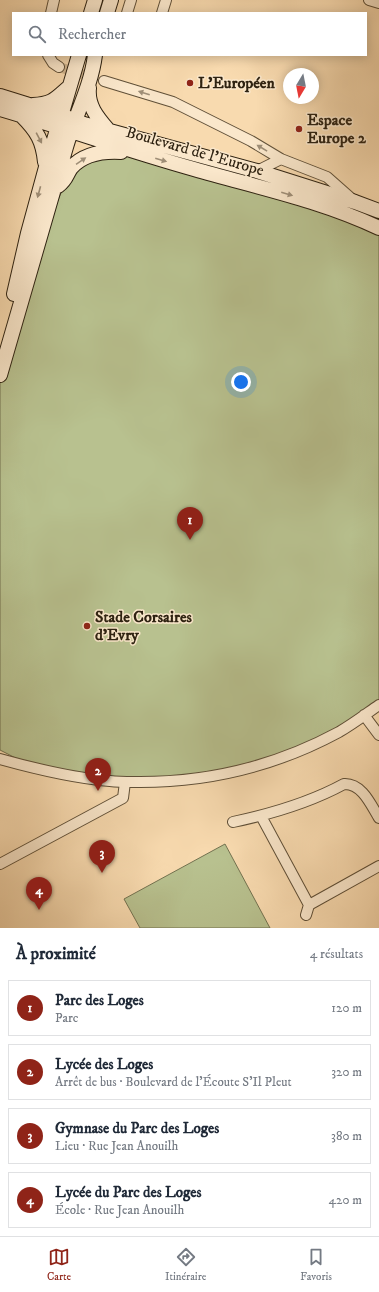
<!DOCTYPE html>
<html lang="fr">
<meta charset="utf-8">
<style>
:root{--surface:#fff;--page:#f2f2f3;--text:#1f2937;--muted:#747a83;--line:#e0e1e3;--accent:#8f2418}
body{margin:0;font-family:"IM FELL DW Pica",serif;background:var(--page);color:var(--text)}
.compass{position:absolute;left:283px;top:68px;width:36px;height:36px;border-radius:50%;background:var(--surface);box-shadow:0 2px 10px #0003;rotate:190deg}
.you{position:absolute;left:241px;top:382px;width:14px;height:14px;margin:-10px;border:3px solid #fff;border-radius:50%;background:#1a73e8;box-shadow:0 0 0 6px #1a73e833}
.badge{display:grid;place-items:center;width:26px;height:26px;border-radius:50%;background:var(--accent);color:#fff;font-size:13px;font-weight:700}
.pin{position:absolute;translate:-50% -33px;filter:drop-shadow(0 1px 2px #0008)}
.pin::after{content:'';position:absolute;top:21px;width:14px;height:12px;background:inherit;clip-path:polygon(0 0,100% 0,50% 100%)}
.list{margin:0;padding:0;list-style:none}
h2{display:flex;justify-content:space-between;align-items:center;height:52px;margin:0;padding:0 16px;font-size:17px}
h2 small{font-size:13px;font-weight:400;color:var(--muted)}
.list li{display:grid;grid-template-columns:26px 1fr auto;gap:12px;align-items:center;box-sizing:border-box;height:56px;margin:0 8px 8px;padding:0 8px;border:1px solid var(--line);border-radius:0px}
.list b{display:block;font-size:15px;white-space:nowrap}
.list p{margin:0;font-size:13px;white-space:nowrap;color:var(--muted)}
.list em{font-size:13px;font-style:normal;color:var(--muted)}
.icon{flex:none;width:22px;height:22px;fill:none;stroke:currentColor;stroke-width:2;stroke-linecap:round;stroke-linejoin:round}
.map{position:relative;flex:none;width:379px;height:928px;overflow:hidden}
.search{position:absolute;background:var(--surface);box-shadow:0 2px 10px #0003;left:12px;right:12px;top:12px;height:44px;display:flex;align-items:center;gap:10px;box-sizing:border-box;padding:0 14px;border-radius:0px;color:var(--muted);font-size:15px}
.sheet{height:308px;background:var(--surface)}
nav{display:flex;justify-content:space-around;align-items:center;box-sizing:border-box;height:56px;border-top:1px solid var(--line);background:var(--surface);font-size:11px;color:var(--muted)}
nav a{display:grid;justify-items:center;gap:2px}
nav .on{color:var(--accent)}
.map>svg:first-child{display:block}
</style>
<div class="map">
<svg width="379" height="928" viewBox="0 0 379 928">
<rect width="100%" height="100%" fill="#f8daaf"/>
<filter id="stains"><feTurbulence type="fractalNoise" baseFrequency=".005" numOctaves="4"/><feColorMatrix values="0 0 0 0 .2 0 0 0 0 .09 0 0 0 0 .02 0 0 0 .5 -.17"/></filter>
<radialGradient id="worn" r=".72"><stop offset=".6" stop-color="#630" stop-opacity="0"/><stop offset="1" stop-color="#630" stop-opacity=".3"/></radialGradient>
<path fill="#b8c18f" stroke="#737250" d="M112 152 379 228V705L352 723 277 759 170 782 39 770 0 750V375L34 258 71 169Z
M225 844 270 928H140L124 899Z"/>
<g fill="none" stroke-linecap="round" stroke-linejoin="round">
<path stroke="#d0b58f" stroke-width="10" stroke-dasharray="10 5" stroke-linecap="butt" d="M59 67 104 81"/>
<g stroke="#605038" stroke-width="12">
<path id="minor" d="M369 0 379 3
M51 13 54 0
M127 13 131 0
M162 13 166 0
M48 55 53 63 59 67
M104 81 173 102 251 141 281 159 327 177 353 200
M257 171 281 159
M364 715 379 735
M0 759C36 769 72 778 110 781 118 782 126 782 134 782 206 783 276 766 339 732 353 724 366 714 379 705
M261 816 309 905 379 866
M233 822C271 814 309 803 344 784 362 783 371 805 379 818
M0 864 123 798 125 782
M306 915 309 905"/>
</g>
<g stroke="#2e2211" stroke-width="16">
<path id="secondary" d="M91 13 95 0
M107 13 111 0
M89 88C87 106 98 118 109 131
M0 96 61 115 84 124 257 171 355 202 379 211
M33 105C53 104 55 99 69 87
M0 109C65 128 129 151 194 169 256 187 320 200 379 228
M22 116C37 131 43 141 45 162
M58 186C67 179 66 175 71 168 84 153 103 151 121 152
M14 294 28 233 46 167 79 55
M0 375 66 147C75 116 91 87 95 55"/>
</g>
<use href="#minor" stroke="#fae7cb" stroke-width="10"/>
<use href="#secondary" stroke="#fae7cb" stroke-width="14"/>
</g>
<defs><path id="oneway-solid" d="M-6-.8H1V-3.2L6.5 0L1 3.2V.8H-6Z"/></defs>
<g fill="#9e8e77">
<use href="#oneway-solid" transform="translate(144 93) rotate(-163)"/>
<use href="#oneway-solid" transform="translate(39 138) rotate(62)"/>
<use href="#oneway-solid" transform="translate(262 148) rotate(-149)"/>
<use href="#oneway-solid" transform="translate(161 160) rotate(16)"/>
<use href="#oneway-solid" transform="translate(81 161) rotate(-34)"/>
<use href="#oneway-solid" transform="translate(39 192) rotate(105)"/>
<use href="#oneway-solid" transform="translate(287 194) rotate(16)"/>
</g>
<g fill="#8f2418" stroke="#fae7cb" stroke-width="1.5">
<circle cx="190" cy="83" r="4"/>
<circle cx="299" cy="129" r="4"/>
<circle cx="87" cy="626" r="4"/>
</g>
<g text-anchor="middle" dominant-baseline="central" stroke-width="3" stroke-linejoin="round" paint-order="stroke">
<g font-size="16" font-weight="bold" fill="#2e2211" stroke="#fae7cb" text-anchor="start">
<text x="198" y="83">L'Européen</text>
<text x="307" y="120">Espace<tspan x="307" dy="18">Europe 2</tspan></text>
<text x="95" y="617">Stade Corsaires<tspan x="95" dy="18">d'Evry</tspan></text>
</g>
<g font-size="16" fill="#2e2211" stroke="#fae7cb">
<text transform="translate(195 151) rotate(16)">Boulevard de l'Europe</text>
</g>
</g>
<rect width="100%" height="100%" filter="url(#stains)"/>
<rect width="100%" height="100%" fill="url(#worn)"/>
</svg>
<svg class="compass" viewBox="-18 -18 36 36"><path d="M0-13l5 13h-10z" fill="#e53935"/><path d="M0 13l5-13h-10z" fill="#747a83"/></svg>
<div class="you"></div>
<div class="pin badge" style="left:190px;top:540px">1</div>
<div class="pin badge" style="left:98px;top:791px">2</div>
<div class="pin badge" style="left:102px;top:873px">3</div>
<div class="pin badge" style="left:39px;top:910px">4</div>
<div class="search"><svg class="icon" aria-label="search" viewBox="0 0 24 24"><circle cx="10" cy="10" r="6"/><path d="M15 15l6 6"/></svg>Rechercher</div>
</div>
<section class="sheet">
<h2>À proximité<small>4 résultats</small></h2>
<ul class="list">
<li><span class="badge">1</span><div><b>Parc des Loges</b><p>Parc</p></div><em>120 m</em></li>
<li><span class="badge">2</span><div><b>Lycée des Loges</b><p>Arrêt de bus · Boulevard de l'Écoute S'Il Pleut</p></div><em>320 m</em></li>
<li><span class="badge">3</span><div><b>Gymnase du Parc des Loges</b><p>Lieu · Rue Jean Anouilh</p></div><em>380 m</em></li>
<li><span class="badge">4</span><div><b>Lycée du Parc des Loges</b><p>École · Rue Jean Anouilh</p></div><em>420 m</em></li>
</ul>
</section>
<nav>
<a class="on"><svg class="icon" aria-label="map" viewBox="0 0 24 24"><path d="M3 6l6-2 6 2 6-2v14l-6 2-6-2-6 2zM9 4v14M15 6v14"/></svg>Carte</a>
<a><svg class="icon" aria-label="directions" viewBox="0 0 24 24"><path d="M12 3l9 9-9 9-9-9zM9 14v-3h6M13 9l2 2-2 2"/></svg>Itinéraire</a>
<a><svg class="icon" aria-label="saved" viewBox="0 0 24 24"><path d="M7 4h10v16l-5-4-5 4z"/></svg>Favoris</a>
</nav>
